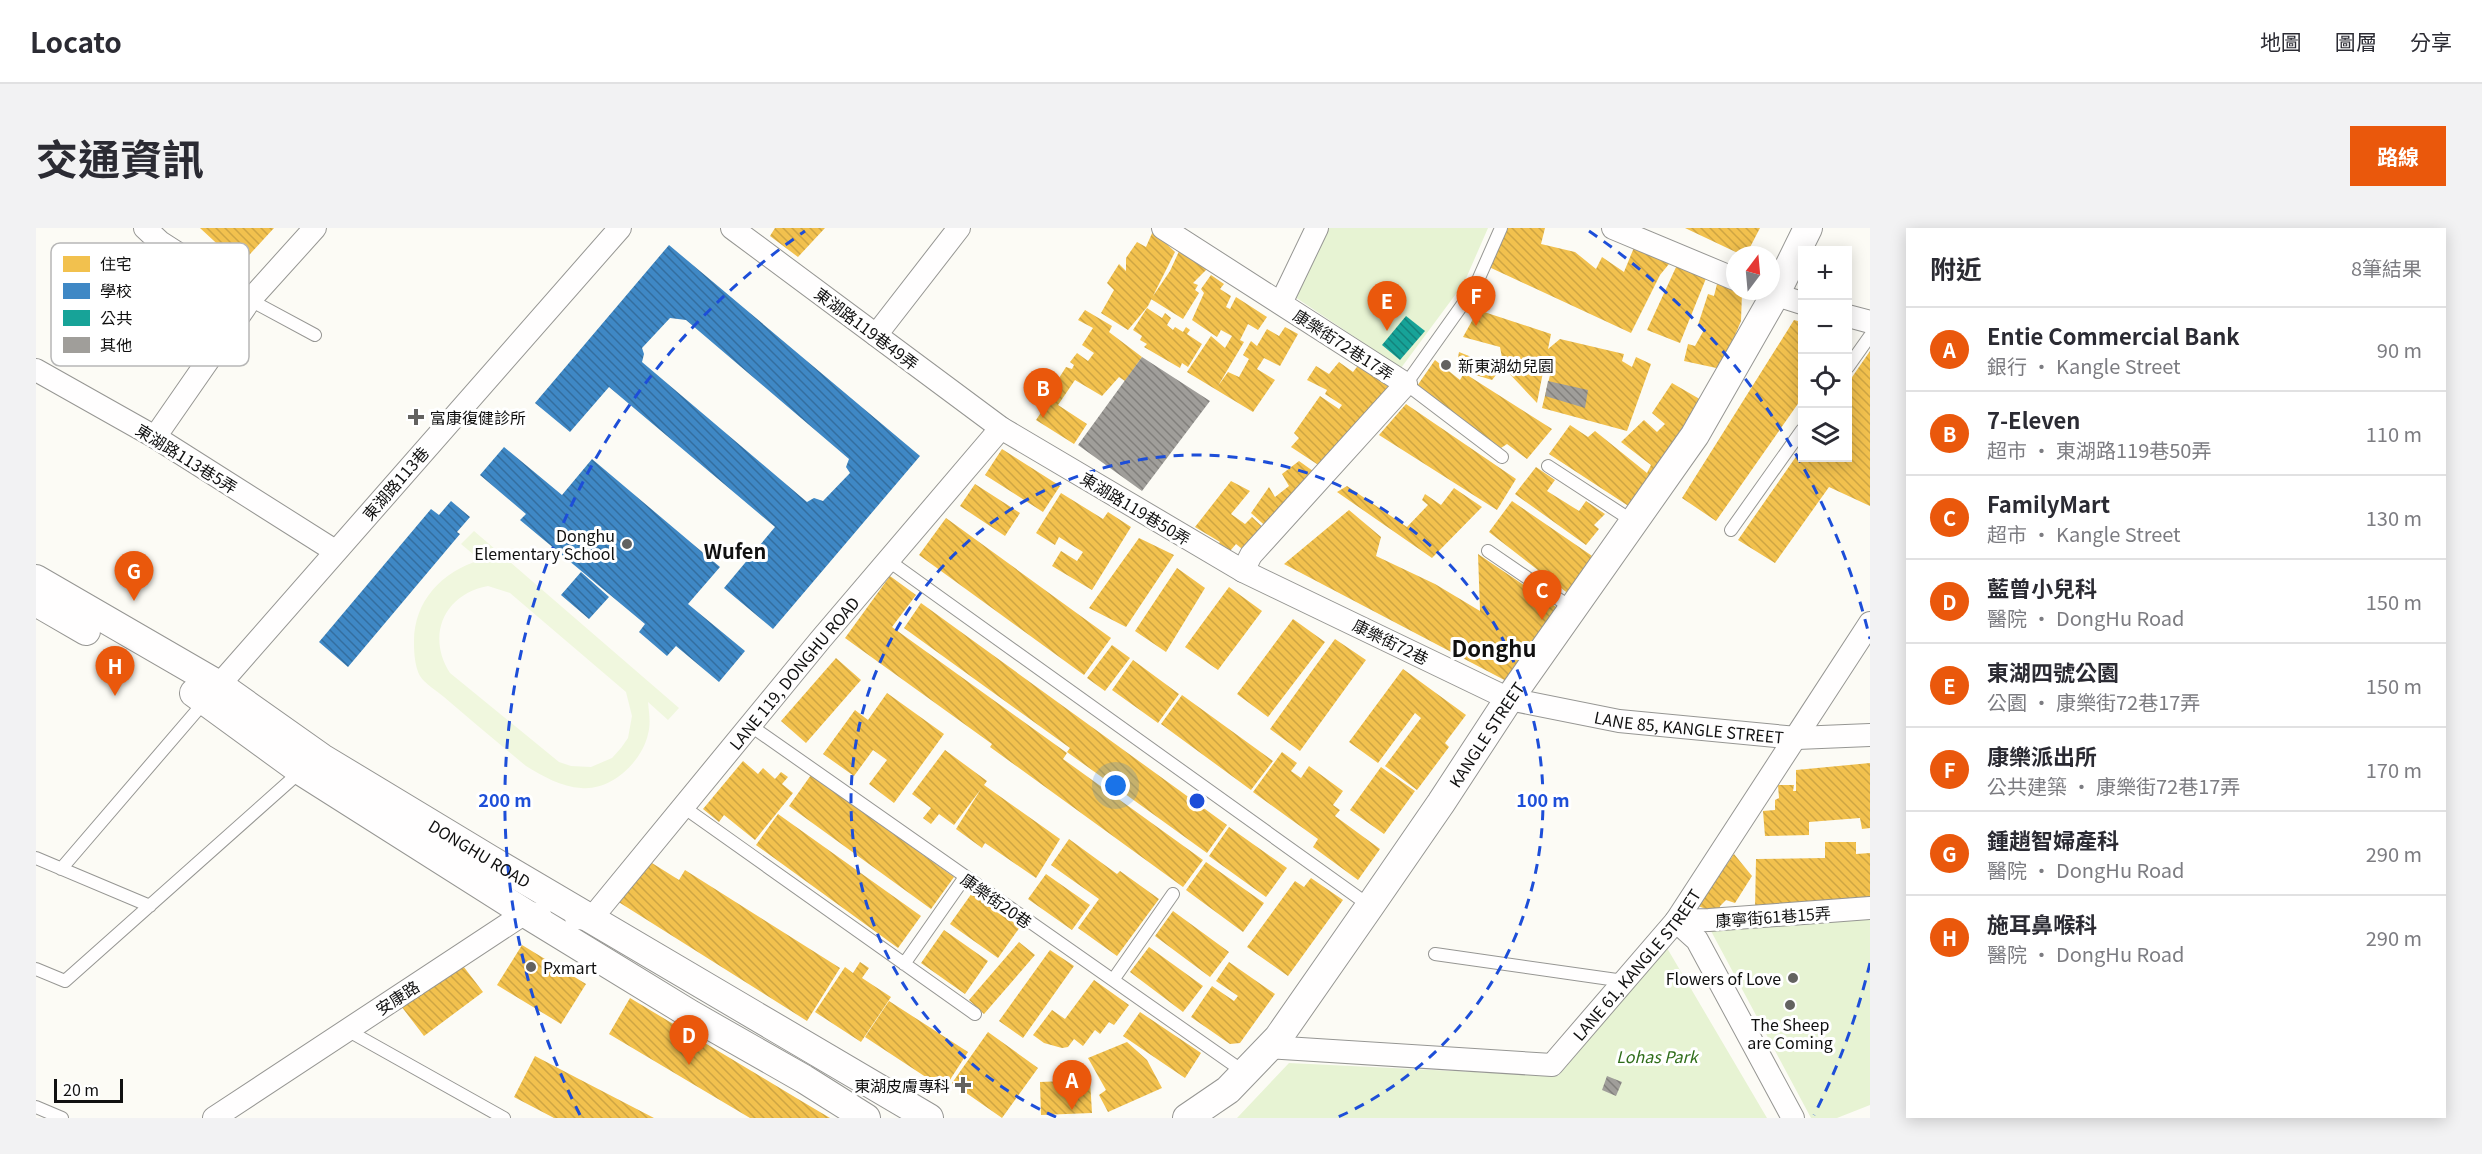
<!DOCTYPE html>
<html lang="zh-TW">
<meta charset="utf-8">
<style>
:root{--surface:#fff;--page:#f2f2f3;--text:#2b2b33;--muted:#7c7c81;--line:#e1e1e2;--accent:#ea580c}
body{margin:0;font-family:Georgia,"Noto Sans TC",serif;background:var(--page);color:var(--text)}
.controls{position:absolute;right:18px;top:18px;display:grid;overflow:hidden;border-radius:0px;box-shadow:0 3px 15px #0003}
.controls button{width:54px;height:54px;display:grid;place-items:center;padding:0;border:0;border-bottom:2px solid var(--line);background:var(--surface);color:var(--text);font:30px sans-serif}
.compass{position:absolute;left:1690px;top:18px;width:54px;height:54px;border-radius:50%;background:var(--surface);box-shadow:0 3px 15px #0003;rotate:16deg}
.scale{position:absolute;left:18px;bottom:15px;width:69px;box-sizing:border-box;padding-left:6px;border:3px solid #101010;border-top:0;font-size:16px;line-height:21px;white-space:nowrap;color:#101010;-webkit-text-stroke:4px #fff;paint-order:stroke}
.you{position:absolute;left:1080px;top:558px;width:21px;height:21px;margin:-15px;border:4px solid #fff;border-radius:50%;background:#1a73e8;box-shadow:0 0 0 9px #1a73e833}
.badge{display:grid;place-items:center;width:39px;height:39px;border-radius:50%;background:var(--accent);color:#fff;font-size:20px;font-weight:700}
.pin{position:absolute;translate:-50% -50px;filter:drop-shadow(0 2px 3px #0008)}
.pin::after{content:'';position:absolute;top:32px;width:21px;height:18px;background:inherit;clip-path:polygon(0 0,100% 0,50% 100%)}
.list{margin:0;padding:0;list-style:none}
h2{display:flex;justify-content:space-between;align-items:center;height:78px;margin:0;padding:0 24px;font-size:26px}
h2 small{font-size:20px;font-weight:400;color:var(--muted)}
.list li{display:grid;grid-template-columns:39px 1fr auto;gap:18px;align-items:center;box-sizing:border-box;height:84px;padding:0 24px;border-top:2px solid var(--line)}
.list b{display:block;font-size:22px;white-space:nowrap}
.list p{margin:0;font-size:20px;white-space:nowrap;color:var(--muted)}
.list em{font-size:20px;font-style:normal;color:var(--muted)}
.icon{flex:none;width:33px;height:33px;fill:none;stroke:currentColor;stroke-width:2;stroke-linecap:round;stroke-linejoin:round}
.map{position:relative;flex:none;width:1834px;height:890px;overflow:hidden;border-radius:0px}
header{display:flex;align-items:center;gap:36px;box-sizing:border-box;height:84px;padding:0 30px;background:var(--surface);border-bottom:2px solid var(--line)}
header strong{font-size:28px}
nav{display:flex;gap:33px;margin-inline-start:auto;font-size:21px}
.intro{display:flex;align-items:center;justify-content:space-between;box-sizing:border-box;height:144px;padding:0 36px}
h1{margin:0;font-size:42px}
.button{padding:15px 27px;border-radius:0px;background:var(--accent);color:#fff;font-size:21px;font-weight:700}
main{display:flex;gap:36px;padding:0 36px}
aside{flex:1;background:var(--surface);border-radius:0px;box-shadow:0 3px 15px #0003}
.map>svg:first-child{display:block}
</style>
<header>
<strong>Locato</strong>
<nav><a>地圖</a><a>圖層</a><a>分享</a></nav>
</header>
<div class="intro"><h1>交通資訊</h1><a class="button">路線</a></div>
<main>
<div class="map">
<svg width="1834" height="890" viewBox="0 0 1834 890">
<defs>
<pattern id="homes-back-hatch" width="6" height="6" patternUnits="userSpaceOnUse" patternTransform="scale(1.5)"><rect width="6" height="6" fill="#f2c14e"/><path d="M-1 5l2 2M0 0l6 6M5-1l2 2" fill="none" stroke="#cea543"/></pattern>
<pattern id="schools-back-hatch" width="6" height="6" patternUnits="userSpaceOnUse" patternTransform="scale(1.5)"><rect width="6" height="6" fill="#3f88c5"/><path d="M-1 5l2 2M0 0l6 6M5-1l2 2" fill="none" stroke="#336e9f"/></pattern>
<pattern id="public-back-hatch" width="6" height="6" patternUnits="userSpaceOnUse" patternTransform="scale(1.5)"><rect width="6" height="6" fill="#17a398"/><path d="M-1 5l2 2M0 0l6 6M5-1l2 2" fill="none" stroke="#13837b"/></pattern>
<pattern id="building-back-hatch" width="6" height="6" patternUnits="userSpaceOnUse" patternTransform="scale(1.5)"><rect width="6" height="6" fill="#a09e9a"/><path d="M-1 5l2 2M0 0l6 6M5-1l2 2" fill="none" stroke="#817f7c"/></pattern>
</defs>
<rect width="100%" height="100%" fill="#fcfbf5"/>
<path fill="#e7f3d3" d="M1287 0H1452L1428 55 1365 140 1256 67Z
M1834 691V877L1801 890H1775L1675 703Z
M1631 720 1731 890H1201L1253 835 1522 848Z"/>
<path fill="#f0f7de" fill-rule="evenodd" d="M438 303 643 480 632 492 612 474C613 485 615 495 612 506 606 534 575 563 545 560 526 559 506 548 490 538 462 515 435 492 408 469 401 463 389 456 384 448 379 439 378 425 378 416 377 374 405 344 444 332L425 316ZM452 358 474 365 590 464 596 488 592 510 585 520 576 530 555 539 535 538 523 534 414 445C390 408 408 366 452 358Z"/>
<path fill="url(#homes-back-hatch)" d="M164 0H238L204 37Z
M739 0H789L762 29 734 8Z
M1466 0H1509L1505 16 1539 24 1560 41 1566 29 1588 44 1599 17 1637 31 1624 47 1595 105 1453 39Z
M1649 0H1724L1710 27H1706Z
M1117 3 1139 24 1112 78 1092 102 1065 85 1078 62 1071 55 1083 36 1090 43V30L1101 14 1110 19Z
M1144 21 1172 40 1157 55 1162 57 1159 62 1163 65 1147 91 1115 71 1134 43Z
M1641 37 1671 48 1644 115 1611 102Z
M1175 47 1188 56 1184 61 1195 68 1190 79 1194 81 1200 69 1231 89 1222 102 1212 96 1204 112 1208 114 1182 158 1192 144 1203 149 1213 131 1207 127 1215 113 1221 118 1231 101 1243 108 1249 99 1262 106 1244 138 1228 130 1221 141 1239 152 1217 184 1151 144 1175 108 1189 120 1196 108 1185 102 1181 109 1156 92 1168 65 1165 61Z
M1681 56 1706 65 1705 93 1685 141 1648 133 1652 116 1659 118 1669 100 1662 97 1672 66 1678 68Z
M1111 80 1126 90 1129 85 1135 90 1131 97 1137 102 1139 99 1147 104 1150 99 1154 102 1151 106 1166 116 1152 139 1146 135 1144 140 1108 119 1111 116 1104 112 1106 108 1097 102Z
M1049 82 1076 98 1073 104 1106 129 1089 153 1083 149 1066 168 1039 152 1022 177 1051 196 1038 216 1000 192 1014 171 1017 174 1024 163 1018 158 1030 139 1036 141 1038 137 1034 134 1041 125 1052 133 1058 125 1046 117 1057 100 1042 92Z
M1442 82 1515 106 1512 121 1524 111 1588 126 1586 133 1596 139 1600 129 1615 136 1591 203 1506 180 1514 147 1508 139 1501 175 1468 140 1464 119 1427 109Z
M1758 92 1766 94V170L1680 293 1646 270Z
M1834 123V278L1793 259 1739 335 1702 312 1766 220V230H1812V155Z
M1423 124 1465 141 1456 152 1420 141Z
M1399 132 1424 152 1428 145 1516 201 1491 231 1471 216 1465 220 1381 158Z
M1303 134 1317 144 1324 135 1356 159 1287 240 1255 219 1263 210 1258 205 1284 168 1303 181 1306 177 1289 166 1291 162 1271 152 1280 138 1293 146Z
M1636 155 1667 173 1594 279 1513 226 1534 197 1552 209 1559 203 1611 245 1615 237 1585 214 1608 192 1621 204 1629 196 1616 185Z
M1370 176 1480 251 1461 282 1343 207Z
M966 221 1024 258 1007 284 949 247Z
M1263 233 1284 248 1235 303 1215 285 1233 259 1239 269 1253 258 1246 246Z
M1500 239 1519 252 1511 263 1543 283 1550 273 1569 286 1558 297 1563 301 1550 317 1479 266Z
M1195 253 1214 263 1195 286 1209 296 1216 289 1233 305 1210 324 1200 316 1189 329 1178 321 1184 314 1159 299Z
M939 256 984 285 969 308 924 278Z
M1311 258 1371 299 1392 277 1386 272 1389 266 1405 277 1418 260 1446 279 1396 330 1301 264Z
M1025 265 1067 291 1072 284 1095 299 1056 362 1016 338 1025 323 1041 333 1047 324 1023 309 1019 317 1000 305Z
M1476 273 1562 332 1534 367 1453 304Z
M1313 282 1345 309 1340 328 1399 356 1444 383 1442 326 1526 383 1476 456 1248 336Z
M910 290 1075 410 1048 447 883 327Z
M1103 310 1138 327 1090 399 1053 380Z
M1141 340 1169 360 1130 424 1099 403Z
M854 348 880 367 856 399 1031 525 1027 531 1167 632 1147 659 954 519 956 516 809 410Z
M1193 359 1226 383 1182 442 1149 419Z
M885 375 1191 597 1171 625 1031 524 1034 520 868 400Z
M1257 391 1289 414 1232 489 1201 466Z
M1299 411 1330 432 1264 523 1234 501Z
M1076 417 1094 430 1069 463 1051 450Z
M800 430 825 452 770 515 745 493Z
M1097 432 1143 466 1122 495 1076 462Z
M1367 441 1430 487 1409 515 1413 519 1381 562 1349 538 1385 490 1379 485 1342 535 1313 514Z
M851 465 908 506 858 575 833 556 851 532 837 522 818 548 787 526 819 482 832 492Z
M1146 467 1237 533 1215 562 1125 496Z
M909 522 951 553 948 557 1024 611 1000 650 949 615 946 620 920 601 945 561 918 597 903 586 895 596 887 590 895 580 876 566Z
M1246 524 1261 535 1255 543 1265 550 1273 538 1307 563 1297 577 1304 582 1299 588 1344 621 1322 652 1277 619 1282 611 1217 564Z
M707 533 722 546 727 540 739 551 745 544 752 549 746 556 757 565 719 612 688 587 683 594 667 581Z
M1834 535V600L1826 601 1824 590 1773 594V607L1729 608 1727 583 1739 582V572L1743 570 1742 557H1758L1757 563H1760V542Z
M1345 539 1379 563 1348 606 1314 582Z
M775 547 918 649 895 681 753 578Z
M742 586 885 688 862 720 720 617Z
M1193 599 1251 640 1230 669 1173 628Z
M1033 611 1081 646 1084 643 1123 671 1081 728 1042 700 1063 671 1015 637Z
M1789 614H1820V626L1834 625V671L1719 680 1720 631 1789 630Z
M1698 626 1716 648 1699 675 1690 672 1684 678 1683 686 1662 678Z
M608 630 643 652 649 642 804 740 771 793 581 673Z
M1170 634 1228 675 1207 704 1150 662Z
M1010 646 1054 677 1036 702 992 671Z
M1275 650 1307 672 1252 748 1211 719 1259 653 1268 659Z
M936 665 984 699 962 730 914 696Z
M1137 683 1193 724 1174 749 1119 708Z
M908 702 952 733 929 766 885 735Z
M983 714 999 727 948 786 933 772Z
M486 717 550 756 525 796 461 757Z
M1113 719 1167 758 1147 784 1094 744Z
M1014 722 1038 738 987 810 963 793Z
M421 730 447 764 388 808 362 774Z
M824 734 833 740 826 750 855 769 825 814 779 784 809 739 817 745Z
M1193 734 1239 766 1204 815 1194 816 1155 789 1176 758 1198 773 1202 768 1180 753Z
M1058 752 1093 777 1078 797 1073 794 1064 806 1059 802 1047 818 1038 811 1032 819 1026 820 1008 815 997 807 1016 782 1029 791Z
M594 770 762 871 794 890H714L677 868 573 806Z
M853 773 932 824 908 861 829 809Z
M1104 784 1165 825 1149 850 1087 808Z
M952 804 1002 840 966 890 916 855Z
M1091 814 1111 832 1126 860 1072 884 1063 867 1070 862 1052 830Z
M499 828 541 850 618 890H518L478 869Z
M1054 852 1056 885 1005 887 1004 854Z"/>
<path fill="url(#schools-back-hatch)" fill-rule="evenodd" d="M633 17 884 228 737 401 688 360 739 299 573 159 534 204 499 175ZM634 90 650 92 813 231 810 239 814 245 787 273 778 270 771 274 606 134 608 126 606 120Z
M468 219 526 267 556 231 684 339 652 376 709 423 683 454 640 418 631 428 603 404 609 396 484 292 490 286 444 247Z
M415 273 434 289 421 304 424 306 312 439 283 414 395 281 403 287Z
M545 344 573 369 553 391 525 367Z"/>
<path fill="url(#public-back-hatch)" d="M1370 88 1389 103 1364 132 1346 117Z"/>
<path fill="url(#building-back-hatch)" d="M1106 129 1174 173 1106 263 1042 217Z
M1512 153 1552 162 1549 180 1509 168Z
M1571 848 1586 854 1580 868 1566 862Z"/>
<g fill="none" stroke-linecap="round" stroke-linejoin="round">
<g stroke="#969693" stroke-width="14">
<path id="service" d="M1465 0 1439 59 1370 156 1466 229
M214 72 279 107
M1812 139 1834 108
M1512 238 1598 294
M1695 302 1766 202
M1452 323 1537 381
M853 333 1334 678
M715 498 1208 844
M646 578 939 786
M0 630 114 678
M25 641 170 472
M1399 726 1588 753
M868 736 929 649
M0 741 29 753 265 543
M1077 752 1137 666
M311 802 468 890
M0 879 26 890"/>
</g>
<g stroke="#969693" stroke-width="24">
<g id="minor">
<path d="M109 0 124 14 214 72"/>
<path id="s1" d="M696 0 965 200 1207 343 1473 471 1583 493 1761 510 1834 507"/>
<path d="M1127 0 1370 156 1215 327 1207 343"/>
<path d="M1577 0 1699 51"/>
<path d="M1728 63 1766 75"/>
<path d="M1245 75 1281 0"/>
<path d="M1812 88 1834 94"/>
<path d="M840 107 923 0"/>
<path d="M0 142 119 209 299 323"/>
<path d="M119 209 214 72 279 0"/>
<path d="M183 457 584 0"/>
<path id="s2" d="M540 690 555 691 785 411 965 200"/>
<path d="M1640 693 1661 712 1757 890"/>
<path d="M1640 693 1673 692 1834 680"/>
<path id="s3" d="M1232 819 1516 837 1640 693 1834 395"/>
<path d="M178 890 489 685 504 686"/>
</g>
</g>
<g stroke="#969693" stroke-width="30">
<g id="tertiary">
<path id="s4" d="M0 351 183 457 286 530 455 632 893 890"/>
<path d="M0 374 50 403"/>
<path d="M158 465 265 543 489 685 654 786 768 851 830 890"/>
<path id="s5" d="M1151 890 1192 862 1242 810 1334 678 1405 575 1473 471 1659 207 1739 67 1772 0"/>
</g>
</g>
<use href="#service" stroke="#fffefe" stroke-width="12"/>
<use href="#minor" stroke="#fffefe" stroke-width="22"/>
<use href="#tertiary" stroke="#fffefe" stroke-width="28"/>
</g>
<g fill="none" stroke="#1d4ed8" stroke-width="3" stroke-dasharray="10 8">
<path d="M1020 889A346 346 0 1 1 1302 889"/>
<path d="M1834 735A692 692 0 0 1 1778 887M544 887A692 692 0 0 1 769 3M1553 3A692 692 0 0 1 1834 411"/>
</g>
<g fill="#636260" stroke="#fff" stroke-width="2">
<circle cx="1410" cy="137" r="6"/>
<path d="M377 180h6v6h6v6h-6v6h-6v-6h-6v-6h6z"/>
<circle cx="591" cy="316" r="6"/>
<circle cx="495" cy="739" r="6"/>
<circle cx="1757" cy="750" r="6"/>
<circle cx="1754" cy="777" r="6"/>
<path d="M924 848h6v6h6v6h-6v6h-6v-6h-6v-6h6z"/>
</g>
<g text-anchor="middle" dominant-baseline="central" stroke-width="6" stroke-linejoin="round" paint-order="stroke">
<g font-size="16" fill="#101010" stroke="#fff">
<text transform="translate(831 100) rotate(37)">東湖路119巷49弄</text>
<text transform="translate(1308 116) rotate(33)">康樂街72巷17弄</text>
<text transform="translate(151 230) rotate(32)">東湖路113巷5弄</text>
<text transform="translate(359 255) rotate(-49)">東湖路113巷</text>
<text transform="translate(1100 280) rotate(31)">東湖路119巷50弄</text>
<text transform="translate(1355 413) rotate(26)">康樂街72巷</text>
<text stroke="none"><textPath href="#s2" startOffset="334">LANE 119, DONGHU ROAD</textPath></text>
<text stroke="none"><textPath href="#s1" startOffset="1094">LANE 85, KANGLE STREET</textPath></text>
<text stroke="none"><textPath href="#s5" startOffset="490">KANGLE STREET</textPath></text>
<text stroke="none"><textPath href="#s4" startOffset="522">DONGHU ROAD</textPath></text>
<text transform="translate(961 672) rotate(35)">康樂街20巷</text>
<text transform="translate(1737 688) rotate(-4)">康寧街61巷15弄</text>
<text stroke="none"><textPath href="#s3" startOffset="416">LANE 61, KANGLE STREET</textPath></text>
<text transform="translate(361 769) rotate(-33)">安康路</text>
</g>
<g font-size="16" fill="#101010" stroke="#fff" text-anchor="start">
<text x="1422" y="137">新東湖幼兒園</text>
<text x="394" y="189">富康復健診所</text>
<text x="579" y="307" text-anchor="end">Donghu<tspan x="579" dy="18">Elementary School</tspan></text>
<text x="507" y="739">Pxmart</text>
<text x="1745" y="750" text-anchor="end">Flowers of Love</text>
<text x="1754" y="796" text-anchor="middle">The Sheep<tspan x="1754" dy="18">are Coming</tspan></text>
<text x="914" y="857" text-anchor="end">東湖皮膚專科</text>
</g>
<g font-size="16" font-style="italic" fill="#2f6d1a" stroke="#fff">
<text x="1621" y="828">Lohas Park</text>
</g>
<g font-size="20" font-weight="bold" fill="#101010" stroke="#fff">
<text x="699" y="322">Wufen</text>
</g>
<g font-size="22" font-weight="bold" fill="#101010" stroke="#fff">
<text x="1458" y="419">Donghu</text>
</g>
</g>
<rect x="15" y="15" width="198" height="123" rx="9" fill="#fff" stroke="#b7b7b7" stroke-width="1.5"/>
<rect x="27" y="28" width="27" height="16" fill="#f2c14e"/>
<rect x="27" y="55" width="27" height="16" fill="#3f88c5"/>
<rect x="27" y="82" width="27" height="16" fill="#17a398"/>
<rect x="27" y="109" width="27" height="16" fill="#a09e9a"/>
<g font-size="16" fill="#101010">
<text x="64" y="42">住宅</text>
<text x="64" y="69">學校</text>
<text x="64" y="96">公共</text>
<text x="64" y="123">其他</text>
</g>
<circle cx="1161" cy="573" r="9" fill="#1d4ed8" stroke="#fff" stroke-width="3"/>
<g font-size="18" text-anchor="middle" font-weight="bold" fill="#1d4ed8" stroke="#fff" stroke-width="6" stroke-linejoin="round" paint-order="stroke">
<text x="1507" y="579">100 m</text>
<text x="469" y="579">200 m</text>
</g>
</svg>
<div class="controls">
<button>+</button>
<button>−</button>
<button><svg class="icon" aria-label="locate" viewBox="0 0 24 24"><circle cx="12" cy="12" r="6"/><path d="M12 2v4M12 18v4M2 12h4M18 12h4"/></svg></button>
<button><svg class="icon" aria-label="layers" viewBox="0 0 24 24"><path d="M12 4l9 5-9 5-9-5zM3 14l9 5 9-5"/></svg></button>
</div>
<svg class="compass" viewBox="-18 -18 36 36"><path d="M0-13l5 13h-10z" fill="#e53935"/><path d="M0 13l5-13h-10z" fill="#7c7c81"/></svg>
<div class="scale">20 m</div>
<div class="you"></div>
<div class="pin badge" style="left:1036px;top:882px">A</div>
<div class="pin badge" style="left:1007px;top:190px">B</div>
<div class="pin badge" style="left:1506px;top:392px">C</div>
<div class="pin badge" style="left:653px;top:837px">D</div>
<div class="pin badge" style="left:1351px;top:103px">E</div>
<div class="pin badge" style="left:1440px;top:98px">F</div>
<div class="pin badge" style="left:98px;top:373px">G</div>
<div class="pin badge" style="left:79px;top:468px">H</div>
</div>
<aside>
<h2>附近<small>8筆結果</small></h2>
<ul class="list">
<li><span class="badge">A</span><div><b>Entie Commercial Bank</b><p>銀行 · Kangle Street</p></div><em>90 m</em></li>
<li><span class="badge">B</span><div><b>7-Eleven</b><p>超市 · 東湖路119巷50弄</p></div><em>110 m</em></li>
<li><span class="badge">C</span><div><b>FamilyMart</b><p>超市 · Kangle Street</p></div><em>130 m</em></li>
<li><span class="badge">D</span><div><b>藍曾小兒科</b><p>醫院 · DongHu Road</p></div><em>150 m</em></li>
<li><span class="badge">E</span><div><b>東湖四號公園</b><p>公園 · 康樂街72巷17弄</p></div><em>150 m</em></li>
<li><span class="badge">F</span><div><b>康樂派出所</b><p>公共建築 · 康樂街72巷17弄</p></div><em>170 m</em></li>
<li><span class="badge">G</span><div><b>鍾趙智婦產科</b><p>醫院 · DongHu Road</p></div><em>290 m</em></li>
<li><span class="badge">H</span><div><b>施耳鼻喉科</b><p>醫院 · DongHu Road</p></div><em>290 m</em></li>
</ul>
</aside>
</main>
